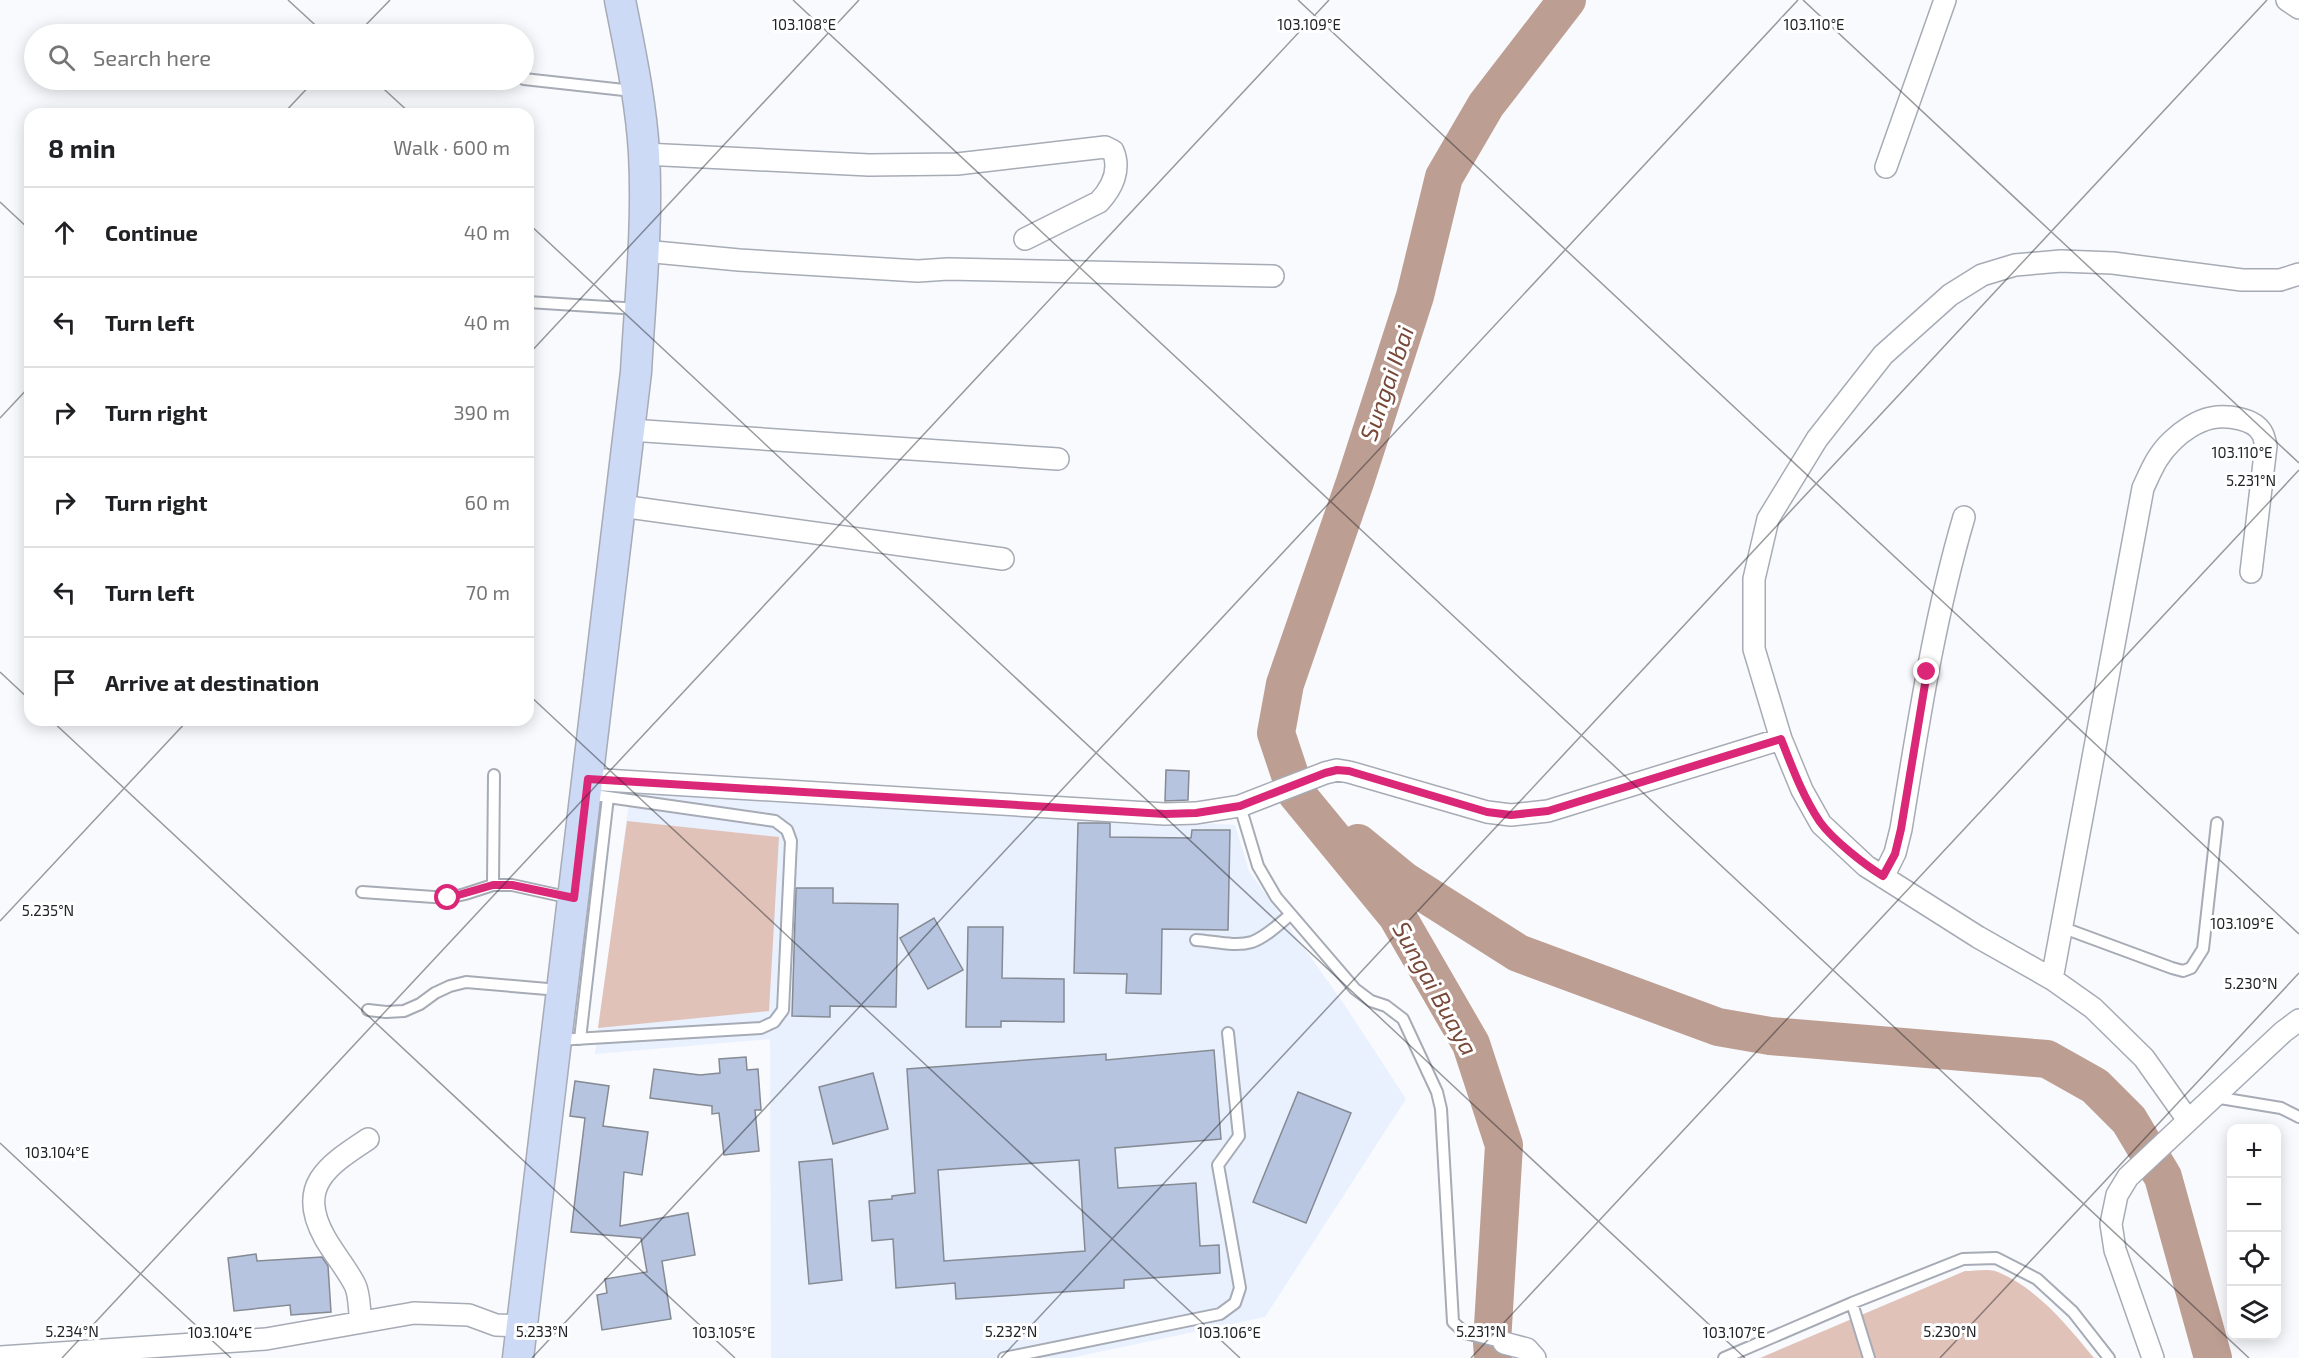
<!DOCTYPE html>
<meta charset="utf-8">
<style>
:root{--surface:#fff;--page:#f6f6f6;--text:#202124;--muted:#757577;--line:#e0e0e0}
body{margin:0;font-family:"Exo 2",sans-serif;background:var(--page);color:var(--text)}
.controls{position:absolute;right:18px;bottom:18px;display:grid;overflow:hidden;border-radius:12px;box-shadow:0 3px 15px #0003}
.controls button{width:54px;height:54px;display:grid;place-items:center;padding:0;border:0;border-bottom:2px solid var(--line);background:var(--surface);color:var(--text);font:30px sans-serif}
.stop{position:absolute;width:18px;height:18px;margin:-14px;border:4px solid #db2777;border-radius:50%;background:#fff}
.stop.end{background:#db2777;border-color:#fff;box-shadow:0 2px 6px #0008}
.list{margin:0;padding:0;list-style:none}
h2{display:flex;justify-content:space-between;align-items:center;height:78px;margin:0;padding:0 24px;font-size:26px}
h2 small{font-size:20px;font-weight:400;color:var(--muted)}
.list li{display:grid;grid-template-columns:39px 1fr auto;gap:18px;align-items:center;box-sizing:border-box;height:90px;padding:0 24px;border-top:2px solid var(--line)}
.list b{display:block;font-size:22px;white-space:nowrap}
.list em{font-size:20px;font-style:normal;color:var(--muted)}
.icon{flex:none;width:33px;height:33px;fill:none;stroke:currentColor;stroke-width:2;stroke-linecap:round;stroke-linejoin:round}
.map{position:relative;flex:none;width:2299px;height:1358px;overflow:hidden}
.search{position:absolute;background:var(--surface);box-shadow:0 3px 15px #0003;left:24px;top:24px;width:510px;height:66px;display:flex;align-items:center;gap:15px;box-sizing:border-box;padding:0 21px;border-radius:33px;color:var(--muted);font-size:22px}
.panel{position:absolute;background:var(--surface);box-shadow:0 3px 15px #0003;left:24px;top:108px;width:510px;height:618px;border-radius:18px}
.map>svg:first-child{display:block}
</style>
<div class="map">
<svg width="2299" height="1358" viewBox="0 0 2299 1358">
<rect width="100%" height="100%" fill="#f8fafe"/>
<path fill="#e9f1ff" d="M631 787 1235 825 1249 871 1342 1001 1406 1099 1265 1317 1070 1358H771L770 1039 595 1054Z"/>
<path fill="#e0c2b8" d="M627 821 779 837 769 1011 598 1028Z
M1965 1271C1975 1271 1989 1268 1998 1272 2038 1289 2067 1325 2094 1358H1760Z"/>
<g fill="none" stroke-linecap="round" stroke-linejoin="round">
<path stroke="#bd9e93" stroke-width="38" d="M1358 843 1403 880 1518 953 1718 1027 1770 1036 2047 1059 2095 1086 2129 1120 2163 1177 2213 1358
M1493 1358 1492 1342 1504 1145 1471 1044 1397 916 1296 793 1276 733 1285 684 1355 482 1415 296 1444 177 1486 105 1567 0"/>
</g>
<path fill="#b6c4df" stroke="#858a93" stroke-width="1.5" fill-rule="evenodd" d="M1166 770 1189 771 1188 800 1165 801Z
M1078 823H1110V837L1191 838 1192 830H1230L1228 930 1162 929 1161 994 1126 993 1127 974 1074 973Z
M796 888H833V903L898 904 896 1007 830 1006V1017L792 1016Z
M934 918 963 970 928 989 900 938Z
M968 927H1003L1002 978 1064 979V1022L1001 1021V1027H966Z
M1214 1050 1221 1139 1115 1148 1118 1188 1196 1183 1200 1246 1219 1245 1220 1273 1124 1280V1288L956 1299 955 1283 896 1288 893 1239 872 1241 869 1201 892 1199V1196L915 1193 907 1069 1106 1054V1060ZM1079 1160 1085 1251 944 1261 938 1170Z
M746 1057 747 1070 758 1069 761 1110H755L759 1151 724 1155 719 1113 712 1114V1106L650 1098 654 1069 700 1075 720 1073 719 1059Z
M873 1073 888 1129 833 1144 819 1087Z
M575 1081 609 1086 603 1126 648 1132 642 1175 624 1172 620 1226 688 1213 695 1255 662 1261 671 1319 602 1330 597 1295 607 1293 605 1279 647 1272 641 1238 571 1232 585 1118 570 1116Z
M1298 1092 1351 1113 1306 1223 1253 1202Z
M832 1159 842 1280 809 1284 799 1162Z
M256 1254 257 1261 322 1257 328 1266 331 1312 291 1315 290 1305 234 1311 228 1258Z"/>
<g fill="none" stroke-linecap="round" stroke-linejoin="round">
<g stroke="#a6abb5" stroke-width="14">
<path id="service" d="M524 79 633 91
M528 302 639 309
M1240 806 1258 866 1276 897 1355 989 1371 1001 1386 1006 1403 1019 1437 1092 1441 1109 1453 1322 1465 1333 1504 1343
M493 885 494 775
M362 892 448 898 465 894 493 885H512L571 898
M2061 927 2172 968 2183 971 2191 968 2203 949 2217 823
M1196 940C1213 941 1235 947 1252 942 1266 937 1279 924 1290 915
M368 1010 386 1012 404 1011 420 1004 435 993 450 986 466 982 559 990
M580 1039 608 797
M557 1040 761 1028 774 1022 783 1010 791 841 787 830 775 821 587 794
M2214 1097 2281 1108 2299 1117
M1852 1303 1869 1358
M1004 1358 1220 1314 1235 1303 1240 1288 1218 1165 1239 1136 1228 1033
M1724 1358 1852 1303 1963 1259 1996 1258 2037 1279 2073 1312 2109 1358"/>
</g>
<g stroke="#a6abb5" stroke-width="24">
<path id="minor" d="M2287 0 2299 8
M644 154 869 165 957 164 1105 147 1113 151C1121 170 1112 188 1099 202L1025 239
M1886 167 1945 0
M644 251 739 260 918 271 948 269 1273 276
M630 430 1058 459
M621 506 1003 559
M588 779 1165 814 1196 813 1240 806 1325 773 1337 770 1349 772 1487 812 1511 815 1548 811 1781 739
M1883 877 1895 853 1901 829C1918 725 1934 619 1964 517
M2052 979 2143 488C2151 471 2157 455 2172 441 2182 431 2197 421 2211 418 2227 415 2254 418 2262 433 2264 436 2265 442 2266 446L2251 572
M2188 1120 2144 1058 2093 1008 2052 979 1978 937 1866 866 1821 824 1802 790 1781 739 1754 649V579L1768 519 1817 439 1883 355 1950 295 1982 275 2015 265 2061 261 2113 263 2242 280H2280L2299 274
M361 1322C359 1311 360 1295 355 1285 347 1269 334 1254 325 1238 296 1186 327 1166 368 1139
M1504 1343 1527 1349 1535 1358
M0 1357 266 1339 414 1313 469 1315 496 1325 520 1326
M2153 1358 2115 1250 2111 1224 2117 1195 2128 1177 2283 1032 2299 1020"/>
</g>
<g stroke="#a6abb5" stroke-width="33">
<path id="secondary" d="M518 1358 636 372C640 299 648 226 644 153 641 102 630 51 620 0"/>
</g>
<use href="#service" stroke="#fff" stroke-width="10"/>
<use href="#minor" stroke="#fff" stroke-width="21"/>
<use href="#secondary" stroke="#cddaf6" stroke-width="30"/>
</g>
<g fill="none" stroke-linecap="round" stroke-linejoin="round">
<path stroke="#db2777" stroke-width="8" d="M448 898 493 885H512L574 898 588 779 1165 814 1196 813 1240 806 1325 773 1337 770 1349 771 1487 812 1511 815 1548 811 1781 739C1792 767 1803 797 1820 822 1833 840 1865 865 1883 876L1895 854 1901 829 1927 672"/>
</g>
<path fill="none" stroke="#212327" stroke-width="1.5" stroke-opacity="0.45" d="M288 0 325 34M793 0 2249 1358M1298 0 2299 934M1803 0 2299 463M357 34 390 0M374 80 411 114M283 114 315 80M0 202 30 230M528 223 1745 1358M528 355 859 0M0 418 30 386M0 672 30 700M528 694 1240 1358M51 720 735 1358M0 921 188 720M0 1143 231 1358M62 1358 1329 0M532 1358 1798 0M1001 1358 2267 0M1471 1358 2299 470M1940 1358 2299 973"/>
<g text-anchor="middle" dominant-baseline="central" stroke-width="6" stroke-linejoin="round" paint-order="stroke">
<g font-size="24" font-style="italic" fill="#784939" stroke="#fff">
<text transform="translate(1386 383) rotate(-71)">Sungai Ibai</text>
<text transform="translate(1436 988) rotate(61)">Sungai Buaya</text>
</g>
</g>
<g font-size="15" text-anchor="middle" fill="#212327" stroke="#fff" stroke-width="6" stroke-linejoin="round" paint-order="stroke">
<text x="804" y="30">103.108°E</text>
<text x="1309" y="30">103.109°E</text>
<text x="1814" y="30">103.110°E</text>
<text x="2242" y="458">103.110°E</text>
<text x="2251" y="486">5.231°N</text>
<text x="48" y="916">5.235°N</text>
<text x="2242" y="929">103.109°E</text>
<text x="2251" y="989">5.230°N</text>
<text x="57" y="1158">103.104°E</text>
<text x="72" y="1337">5.234°N</text>
<text x="542" y="1337">5.233°N</text>
<text x="1011" y="1337">5.232°N</text>
<text x="1481" y="1337">5.231°N</text>
<text x="1950" y="1337">5.230°N</text>
<text x="220" y="1338">103.104°E</text>
<text x="724" y="1338">103.105°E</text>
<text x="1229" y="1338">103.106°E</text>
<text x="1734" y="1338">103.107°E</text>
</g>
</svg>
<div class="controls">
<button>+</button>
<button>−</button>
<button><svg class="icon" aria-label="locate" viewBox="0 0 24 24"><circle cx="12" cy="12" r="6"/><path d="M12 2v4M12 18v4M2 12h4M18 12h4"/></svg></button>
<button><svg class="icon" aria-label="layers" viewBox="0 0 24 24"><path d="M12 4l9 5-9 5-9-5zM3 14l9 5 9-5"/></svg></button>
</div>
<div class="stop" style="left:448px;top:898px"></div>
<div class="stop end" style="left:1927px;top:672px"></div>
<div class="search"><svg class="icon" aria-label="search" viewBox="0 0 24 24"><circle cx="10" cy="10" r="6"/><path d="M15 15l6 6"/></svg>Search here</div>
<section class="panel">
<h2>8 min<small>Walk · 600 m</small></h2>
<ul class="list">
<li><svg class="icon" aria-label="ahead" viewBox="0 0 24 24"><path d="M12 20V5M6 11l6-6 6 6"/></svg><div><b>Continue</b></div><em>40 m</em></li>
<li><svg class="icon" aria-label="left" viewBox="0 0 24 24"><path d="M17 20v-9H6M10 6l-5 5 5 5"/></svg><div><b>Turn left</b></div><em>40 m</em></li>
<li><svg class="icon" aria-label="right" viewBox="0 0 24 24"><path d="M7 20v-9h11M14 6l5 5-5 5"/></svg><div><b>Turn right</b></div><em>390 m</em></li>
<li><svg class="icon" aria-label="right" viewBox="0 0 24 24"><path d="M7 20v-9h11M14 6l5 5-5 5"/></svg><div><b>Turn right</b></div><em>60 m</em></li>
<li><svg class="icon" aria-label="left" viewBox="0 0 24 24"><path d="M17 20v-9H6M10 6l-5 5 5 5"/></svg><div><b>Turn left</b></div><em>70 m</em></li>
<li><svg class="icon" aria-label="arrive" viewBox="0 0 24 24"><path d="M6 21V4h12l-3 4 3 4H6"/></svg><div><b>Arrive at destination</b></div></li>
</ul>
</section>
</div>
